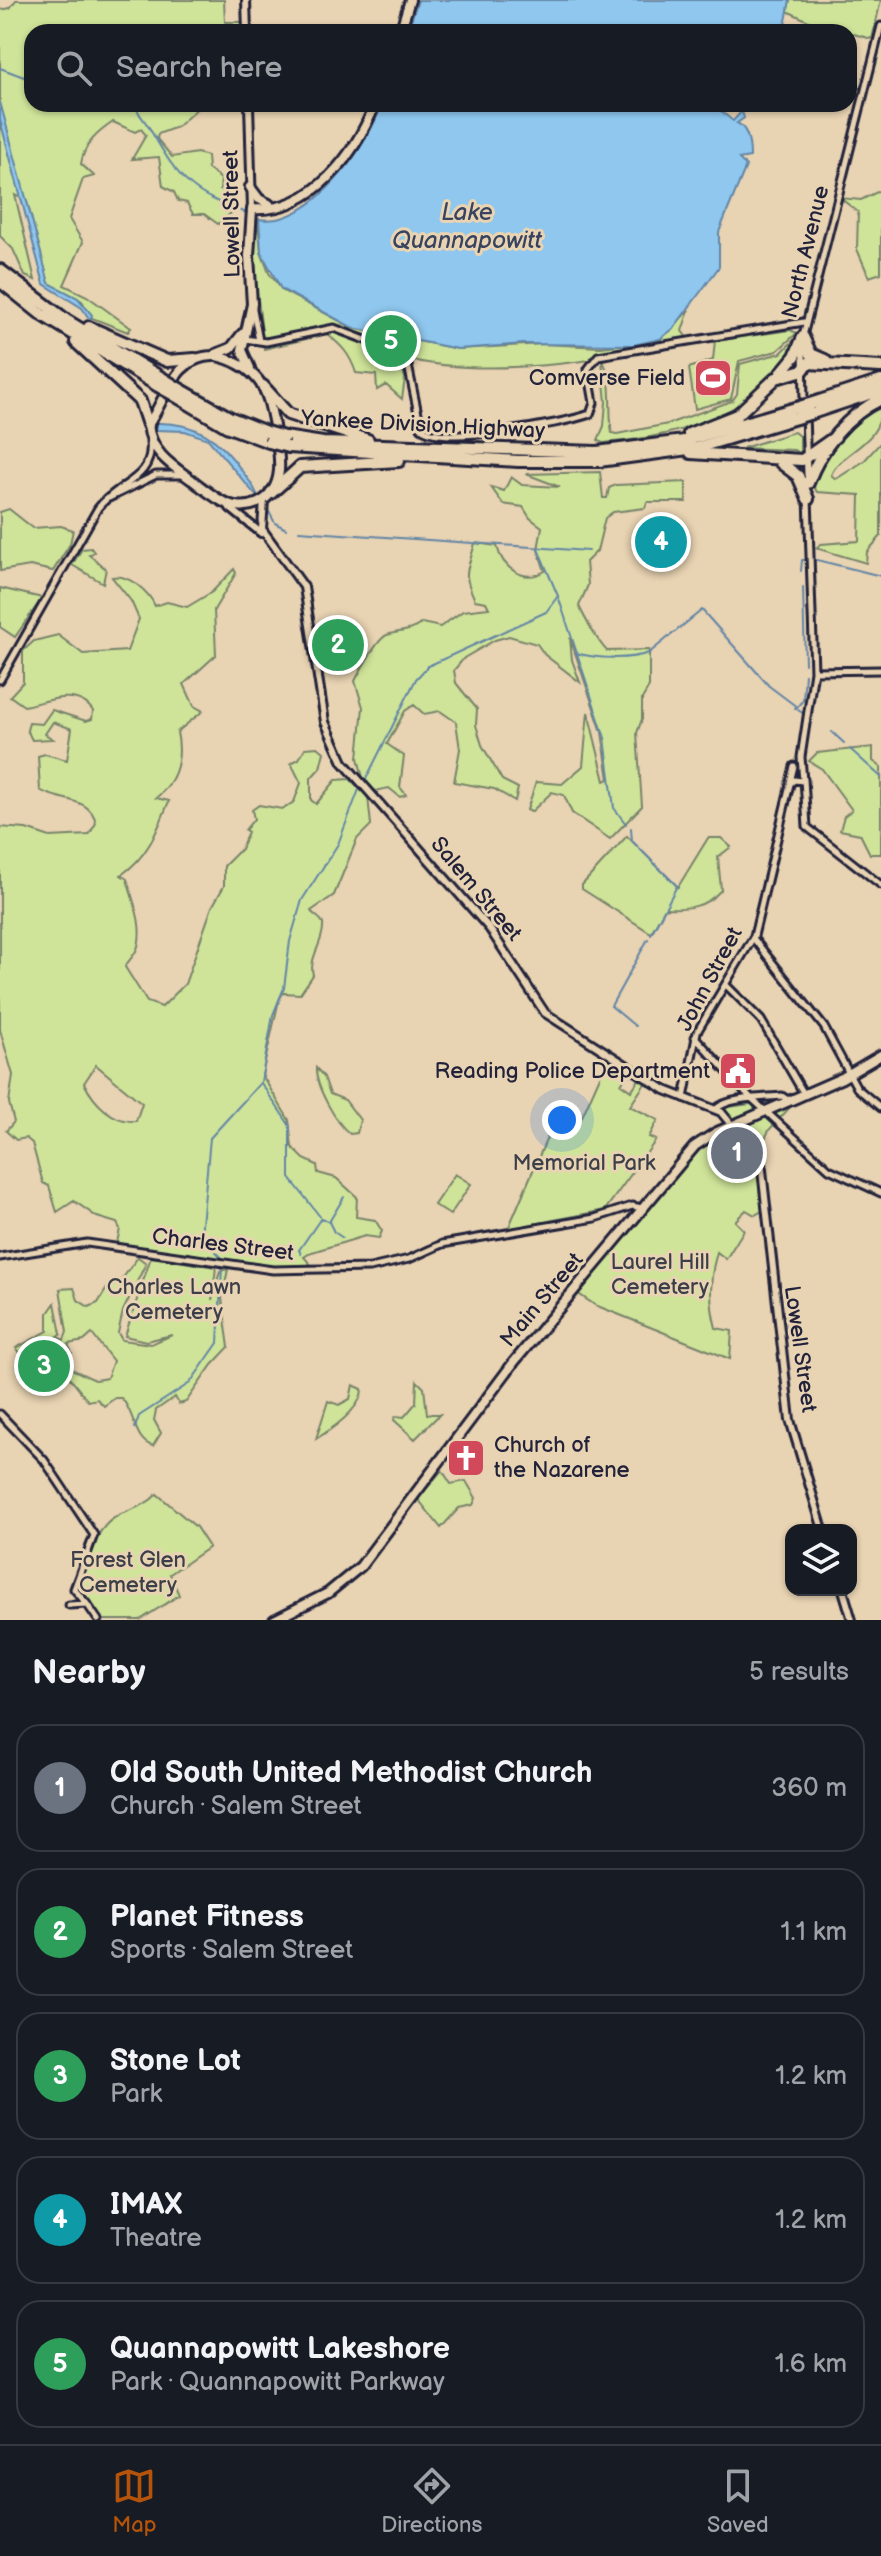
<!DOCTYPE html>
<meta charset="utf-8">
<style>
:root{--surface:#171b24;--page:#20242c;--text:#f1f3f6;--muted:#9ea1a6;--line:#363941;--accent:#b45309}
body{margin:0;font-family:"Balsamiq Sans",sans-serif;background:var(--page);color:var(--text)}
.controls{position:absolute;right:24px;bottom:24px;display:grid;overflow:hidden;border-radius:16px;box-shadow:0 2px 6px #0004}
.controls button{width:72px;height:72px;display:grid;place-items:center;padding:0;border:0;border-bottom:2px solid var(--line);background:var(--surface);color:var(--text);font:40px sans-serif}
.you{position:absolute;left:562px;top:1120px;width:28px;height:28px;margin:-20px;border:6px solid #fff;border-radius:50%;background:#1a73e8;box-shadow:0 0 0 12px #1a73e833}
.badge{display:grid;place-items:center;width:52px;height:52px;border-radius:50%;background:var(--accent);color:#fff;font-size:26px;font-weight:700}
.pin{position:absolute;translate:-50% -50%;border:4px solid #fff;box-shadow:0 2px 8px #0006}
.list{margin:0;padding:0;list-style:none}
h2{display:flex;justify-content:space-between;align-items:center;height:104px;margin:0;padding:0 32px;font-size:34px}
h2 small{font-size:26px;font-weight:400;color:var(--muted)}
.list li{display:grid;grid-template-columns:52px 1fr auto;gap:24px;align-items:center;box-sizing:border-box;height:128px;margin:0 16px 16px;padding:0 16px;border:2px solid var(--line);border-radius:24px}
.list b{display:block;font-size:30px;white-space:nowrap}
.list p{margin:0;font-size:26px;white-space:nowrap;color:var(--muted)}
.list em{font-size:26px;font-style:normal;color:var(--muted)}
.icon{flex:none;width:44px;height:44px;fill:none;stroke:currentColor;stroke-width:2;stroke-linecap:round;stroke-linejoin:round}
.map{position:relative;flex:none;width:881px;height:1620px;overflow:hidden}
.search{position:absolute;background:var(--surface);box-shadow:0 2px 6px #0004;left:24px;right:24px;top:24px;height:88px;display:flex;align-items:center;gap:20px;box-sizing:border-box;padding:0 28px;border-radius:24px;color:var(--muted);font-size:30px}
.sheet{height:824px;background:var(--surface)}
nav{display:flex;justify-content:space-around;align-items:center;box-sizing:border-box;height:112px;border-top:2px solid var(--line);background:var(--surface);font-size:22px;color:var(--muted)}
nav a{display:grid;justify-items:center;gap:4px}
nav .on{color:var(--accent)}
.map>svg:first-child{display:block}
</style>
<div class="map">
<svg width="881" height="1620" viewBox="0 0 881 1620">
<rect width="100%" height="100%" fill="#e8d3b2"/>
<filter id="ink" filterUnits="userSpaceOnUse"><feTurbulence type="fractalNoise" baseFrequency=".0125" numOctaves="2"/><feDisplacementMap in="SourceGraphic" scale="16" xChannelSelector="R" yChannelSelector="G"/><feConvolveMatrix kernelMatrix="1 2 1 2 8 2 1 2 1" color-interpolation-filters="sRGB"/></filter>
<g filter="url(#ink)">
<path fill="#cfe499" stroke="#78836a" stroke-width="2" fill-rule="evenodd" d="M16 0H224L225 22H243V28H228L227 32H32V104H202L177 127 158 134 157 139 172 157 197 153 207 156 208 169 221 179 220 190H228L231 213 218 224 204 214H193L187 203 178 201 174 192 163 186 159 157 132 159 146 135 141 129 135 132 113 122C97 133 84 144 81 164L94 176 83 179 69 219 83 242 64 285 87 296 131 328 128 332 92 318 82 301 49 284 27 202 15 195 35 280 25 276 13 249 0 236V10L10 8Z
M790 0H881L872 39 813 23 787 11Z
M881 190V273L869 277 857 249 858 212 840 198 861 200Z
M258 220 261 252 269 273 283 291 353 328 458 349 544 344 601 347 660 340 689 310 682 331 692 344C597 359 490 381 399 357L405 378 402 399 386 385 377 390 376 375 356 373C350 354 341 345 327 334L264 349 253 258Z
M790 330 797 333 777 351 739 361 731 399 695 409 689 368 713 360 715 341Z
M793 341 796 342C759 415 679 437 603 443L598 440 604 426 606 402 602 360C614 377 608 412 612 433L617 434 668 424 732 401 737 394 740 364 781 353Z
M881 408C881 445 840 451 831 475L836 479 864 461 881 442V536L867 552 866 563 816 548 821 544 859 541 860 495 817 492 813 485C819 459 856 417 881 408Z
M794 432 800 437V454L794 450 743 448Z
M600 472 603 498H607L609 488 616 485 686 482V502H647L645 508 613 512 605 518 597 551 586 562 588 585 579 606C584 617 598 642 607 651L649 650V687L642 699V719L637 733 642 806 610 839 572 813 564 795 552 792 531 812 527 810 536 782 562 784 583 766 588 712 605 781 609 779 602 732 570 638 572 660 580 682 545 655 537 644 509 636 495 640 464 658 454 670 456 683 477 709 476 725 482 745 502 780 518 788 515 801 494 789 454 782 460 749 456 722 440 711 424 714 414 705 405 711 387 744 404 756 400 787 406 795 400 797 389 788 375 791 363 778 358 758 363 707 355 681C360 671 378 638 387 635 401 630 409 633 422 623L440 627 463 611 489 608 486 602 475 600C461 570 468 572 475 543L497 546C502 568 524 584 545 571L538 550 542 527 530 518 523 507 503 504 491 487 504 491 511 477 522 485 560 487 526 474Z
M9 509 33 528 61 526 73 530 70 544 53 571 30 566 0 571V512Z
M91 548 94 552 89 555 106 569 103 583 72 565 82 549Z
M234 569 236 573 214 610 216 655 184 684 194 706 203 711 177 732C182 756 179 779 156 798L169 801C157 831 148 857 121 875L127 879C132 899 144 924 138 946 136 955 128 960 125 967L147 1002 162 1007 185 984 212 907 224 886V866L241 849 248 832 245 830 254 819 252 810 259 805 282 809 294 802 301 783 291 763 299 759 305 748 318 747 324 752 320 768 311 778V800L316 804 336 780 350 779 368 797 371 825 357 839 334 895 311 911C313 915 322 918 323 924 325 941 308 957 313 975L300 994 283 993 279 1000 262 1075 289 1120 292 1147 304 1159 317 1165 318 1173 336 1178 357 1197 356 1217 375 1220 382 1231 379 1238 365 1236 312 1252 304 1257 312 1266H265L117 1243 120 1229 117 1223 97 1217 74 1201 57 1212 49 1186 43 1183 32 1143 26 1138 16 1140 6 1131 14 1122 9 1103 13 1075 0 1030V827L26 829 50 837 89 835 96 823C91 796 58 802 40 790L38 756 45 754 67 760 72 729 53 722 45 734 53 739 32 740 27 730 29 723 42 724 52 710 86 721 92 719 93 711C77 687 45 702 24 706L10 696 23 682V651L34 641 58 635 83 654 127 651 139 619 131 601 112 577C128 573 149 592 155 606L167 602 187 607 212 592ZM96 1065 142 1103 136 1121C113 1123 94 1103 84 1083Z
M0 588 42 598 15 637 0 627Z
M873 747V761L881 767V854H870L860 834 840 830 844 816 852 810 822 769 809 761 817 753Z
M627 836 678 887 708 838H721L731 847 718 857 721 890C705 908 687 909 665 908L651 933 582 889V885Z
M608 1058 629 1071 621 1084 631 1091 640 1078 646 1082 630 1106 658 1120 649 1137 656 1140 605 1210 508 1229 555 1119H581Z
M316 1068 324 1077 330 1094 345 1100 360 1120 357 1133 350 1134C336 1123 315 1086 316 1068Z
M778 1100 794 1103 769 1130 759 1152 722 1108Z
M705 1143 723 1163 729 1158 741 1173 757 1163 762 1211 755 1215 746 1210 735 1221 744 1230 726 1259 717 1252C709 1278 709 1302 716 1328L732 1331 730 1359 595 1305 577 1293Z
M455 1174 471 1184 450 1215 434 1205Z
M138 1257 146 1263 123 1311 118 1333 122 1340 151 1344 172 1335 146 1341 125 1336 151 1257 216 1267 212 1300 220 1271 228 1269 222 1298 229 1347 212 1365 186 1402 179 1404 175 1397 156 1410 154 1420 161 1433 153 1446C133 1441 135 1410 121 1398H115L104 1406 97 1399 88 1401 69 1377 55 1374 52 1369 41 1378 16 1348 48 1331V1313L55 1303 61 1334 57 1337 64 1340 67 1332 60 1289 74 1288 78 1300 89 1307 98 1303 107 1288 120 1282ZM92 1334 113 1361 107 1378 95 1380 63 1365 54 1369 72 1353 68 1344 84 1341Z
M417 1381 424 1388 427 1414H440L415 1439 394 1420 396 1416 404 1417 416 1403Z
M353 1385 362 1389C362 1409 332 1429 316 1439L328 1401 339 1405 350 1399Z
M442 1470 451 1484 466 1481 476 1498 473 1505 459 1508 441 1528 418 1499Z
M157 1494 196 1527 209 1547 170 1574 179 1595 140 1620H101L79 1585C88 1561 93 1528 119 1515 134 1508 146 1506 157 1494Z"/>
<path fill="#8fc7ee" stroke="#6385a6" stroke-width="2" d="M418 0H790L784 32H407Z
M0 102 49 283 78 298 92 315 90 320 82 308 44 284 0 120Z
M382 104H712L733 121 742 111 744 118 737 123C748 128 750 146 750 157L739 159 746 166 719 232V267L673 329 660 339 634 345 524 344 458 349 353 328 281 289 261 252 259 219C310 229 368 146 382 104Z
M156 423C196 422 220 439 242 471 248 479 256 488 258 498L208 439 185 431 156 430Z"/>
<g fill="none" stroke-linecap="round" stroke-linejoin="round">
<path stroke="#6385a6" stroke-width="2" d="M0 68 32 80
M135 104C137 114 146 121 151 131 180 181 191 194 247 213
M268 510 275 523 286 529
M299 531 588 551
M538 549 558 596 605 738 614 808 626 824
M801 571 802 560H817L881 576
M803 587 805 664
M576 653C596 659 630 660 649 653L702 610 769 686 797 707 803 700 805 674
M795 708 804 714
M832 732 844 743
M850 749 881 777
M365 781 416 679 428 666 546 612 558 596
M631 828 632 841 677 886 651 934
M635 1026 611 1006 648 939
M261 1083 290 1126V1178L321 1218 299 1250 301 1254
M321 1218 329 1222 344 1197
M329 1222 334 1232 343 1238
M223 1259 201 1236 210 1138 261 1082 273 1015 284 988 290 941 302 900 338 844 360 787
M135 1428 139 1416 190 1383 218 1343 222 1267"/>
<g stroke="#22223b" stroke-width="11">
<path id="tertiary" d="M252 304 259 341
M803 336 881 26
M245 339 266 342 334 328 397 352 408 365 421 428C443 446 562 424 590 414L594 403 588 369 598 356 804 322
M803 346 804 403
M805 413 807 475
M109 498 156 475H182
M814 671 881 670
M0 680 98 508C118 482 154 480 150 442
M804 779 807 827 881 885
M803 781 801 757 814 671 808 497
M790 782 794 766
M753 938 824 1027 857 1088 881 1108
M726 985 761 1020 804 1094
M695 1037 750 1097 829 1169 881 1193
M684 1098 697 1032 754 936 790 784 794 780 803 781
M716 1109C728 1097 764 1098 782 1096L788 1100
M0 1257 87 1243 273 1270 370 1268 409 1259 442 1244 595 1218 632 1206 642 1208
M0 1414 44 1460 94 1535 74 1589 87 1604
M69 1605 87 1604 98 1620"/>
</g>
<g stroke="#22223b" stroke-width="12">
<path id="secondary" d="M246 0 247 32
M249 104 252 209
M264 500 262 529 304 587 325 722 343 762 489 928 545 1013 665 1090 721 1112 761 1161 790 1420 823 1530
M230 508 261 533
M843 1590 852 1620"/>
</g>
<g stroke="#22223b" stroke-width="14">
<path id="primary" d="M400 32 410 0
M250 187 259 199 269 204
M252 209C313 213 356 153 375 104
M216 354 231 348 242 334
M216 356C231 359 248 367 258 380 268 392 271 410 274 426 279 451 288 489 258 503 249 507 237 508 228 504 215 499 203 488 192 480 171 465 151 453 148 425 167 397 175 354 216 356Z
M250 368 242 350 252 304 249 256 252 209
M274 1620 328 1593 361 1566 514 1362 695 1146 715 1133 842 1078 881 1055"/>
</g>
<g stroke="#22223b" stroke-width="16">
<path id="motorway" d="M0 270 66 320 162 378
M0 281 41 314 158 386
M89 327 167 361 195 359
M803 337 811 354 825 360
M76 342 140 401 148 425
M781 373 795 356 803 337
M263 386 288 414 368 440
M178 388 231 418 266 432
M174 395 226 426 269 442
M813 403 881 381
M812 413 881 390
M689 434 737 415 776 378 803 370 808 363 881 367
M284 437 323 443 597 452 684 441 796 408
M288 447 518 461H599L696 448 796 418
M691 453 802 460 835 437
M781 463 798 476 808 499
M808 483C821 448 847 415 881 399
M271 493 300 467 399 461"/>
</g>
<use href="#tertiary" stroke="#e8d3b2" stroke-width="5"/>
<use href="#secondary" stroke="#e8d3b2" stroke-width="6"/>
<use href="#primary" stroke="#e8d3b2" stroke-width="8"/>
<use href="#motorway" stroke="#e8d3b2" stroke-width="10"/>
<g stroke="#22223b" stroke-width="16" stroke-linecap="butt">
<path id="motorway-bridge" d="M162 378 178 388
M158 386 174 395
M796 408 813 403
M796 418 812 413
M266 432 284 437
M269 442 288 447"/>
</g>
<use href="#motorway-bridge" stroke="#e8d3b2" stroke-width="10"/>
</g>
</g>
<defs>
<g id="stadium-square" transform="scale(2)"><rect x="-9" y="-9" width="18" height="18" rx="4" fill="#d1495b" stroke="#e8d3b2"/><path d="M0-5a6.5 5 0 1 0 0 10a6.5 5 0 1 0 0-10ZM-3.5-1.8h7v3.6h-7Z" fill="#fff"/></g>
<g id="civic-square" transform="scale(2)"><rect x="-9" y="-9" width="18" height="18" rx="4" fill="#d1495b" stroke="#e8d3b2"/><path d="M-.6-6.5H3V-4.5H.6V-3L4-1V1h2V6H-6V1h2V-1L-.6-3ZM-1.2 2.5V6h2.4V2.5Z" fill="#fff"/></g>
<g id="church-square" transform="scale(2)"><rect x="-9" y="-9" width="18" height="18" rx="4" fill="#d1495b" stroke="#e8d3b2"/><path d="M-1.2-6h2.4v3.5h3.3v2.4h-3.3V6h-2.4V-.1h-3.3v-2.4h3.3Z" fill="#fff"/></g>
</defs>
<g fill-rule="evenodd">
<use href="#stadium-square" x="713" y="378"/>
<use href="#civic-square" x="738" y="1071"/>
<use href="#church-square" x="466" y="1458"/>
</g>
<g text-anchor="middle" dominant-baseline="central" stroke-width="6" stroke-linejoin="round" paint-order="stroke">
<g font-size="22" fill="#22223b" stroke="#e8d3b2">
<text transform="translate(232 214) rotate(-91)">Lowell Street</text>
<text transform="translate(806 252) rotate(-76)">North Avenue</text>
<text transform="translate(423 425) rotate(3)">Yankee Division Highway</text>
<text transform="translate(476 889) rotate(50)">Salem Street</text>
<text transform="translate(710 979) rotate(-62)">John Street</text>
<text transform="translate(223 1245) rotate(7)">Charles Street</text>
<text transform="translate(542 1300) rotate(-50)">Main Street</text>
<text transform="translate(800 1349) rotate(82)">Lowell Street</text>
</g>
<g font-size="22" fill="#22223b" stroke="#e8d3b2" text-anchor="end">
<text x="685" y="378">Comverse Field</text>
<text x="710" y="1071">Reading Police Department</text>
<text x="494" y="1445" text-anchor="start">Church of<tspan x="494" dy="25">the Nazarene</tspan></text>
</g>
<g font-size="22" fill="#3c3f49" stroke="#e8d3b2">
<text x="584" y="1163">Memorial Park</text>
<text x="660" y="1262">Laurel Hill<tspan x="660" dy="25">Cemetery</tspan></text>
<text x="174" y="1287">Charles Lawn<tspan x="174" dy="25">Cemetery</tspan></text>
<text x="128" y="1560">Forest Glen<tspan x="128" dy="25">Cemetery</tspan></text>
</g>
<g font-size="24" font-style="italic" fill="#38435f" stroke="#e8d3b2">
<text x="467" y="212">Lake<tspan x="467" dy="28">Quannapowitt</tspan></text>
</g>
</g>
</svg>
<div class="controls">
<button><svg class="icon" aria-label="layers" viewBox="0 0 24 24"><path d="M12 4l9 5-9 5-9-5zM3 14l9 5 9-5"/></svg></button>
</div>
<div class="you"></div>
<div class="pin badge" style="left:737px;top:1153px;background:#6b7280">1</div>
<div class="pin badge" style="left:338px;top:645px;background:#2e9e5b">2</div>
<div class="pin badge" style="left:44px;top:1366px;background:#2e9e5b">3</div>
<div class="pin badge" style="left:661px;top:542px;background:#0f9aa8">4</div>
<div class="pin badge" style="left:391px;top:341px;background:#2e9e5b">5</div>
<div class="search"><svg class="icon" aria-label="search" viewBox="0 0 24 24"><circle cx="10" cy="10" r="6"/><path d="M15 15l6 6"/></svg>Search here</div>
</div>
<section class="sheet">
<h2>Nearby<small>5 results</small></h2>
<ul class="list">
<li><span class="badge" style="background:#6b7280">1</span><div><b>Old South United Methodist Church</b><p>Church · Salem Street</p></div><em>360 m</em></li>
<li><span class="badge" style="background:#2e9e5b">2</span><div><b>Planet Fitness</b><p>Sports · Salem Street</p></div><em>1.1 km</em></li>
<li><span class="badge" style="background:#2e9e5b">3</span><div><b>Stone Lot</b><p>Park</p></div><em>1.2 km</em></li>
<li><span class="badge" style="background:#0f9aa8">4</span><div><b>IMAX</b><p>Theatre</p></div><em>1.2 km</em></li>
<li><span class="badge" style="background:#2e9e5b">5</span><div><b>Quannapowitt Lakeshore</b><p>Park · Quannapowitt Parkway</p></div><em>1.6 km</em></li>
</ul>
</section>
<nav>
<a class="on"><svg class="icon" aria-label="map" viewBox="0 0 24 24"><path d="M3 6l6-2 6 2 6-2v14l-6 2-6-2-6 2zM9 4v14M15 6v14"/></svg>Map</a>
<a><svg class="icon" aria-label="directions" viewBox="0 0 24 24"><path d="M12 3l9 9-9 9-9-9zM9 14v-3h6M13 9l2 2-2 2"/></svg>Directions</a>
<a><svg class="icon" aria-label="saved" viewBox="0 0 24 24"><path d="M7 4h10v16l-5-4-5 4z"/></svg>Saved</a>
</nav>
